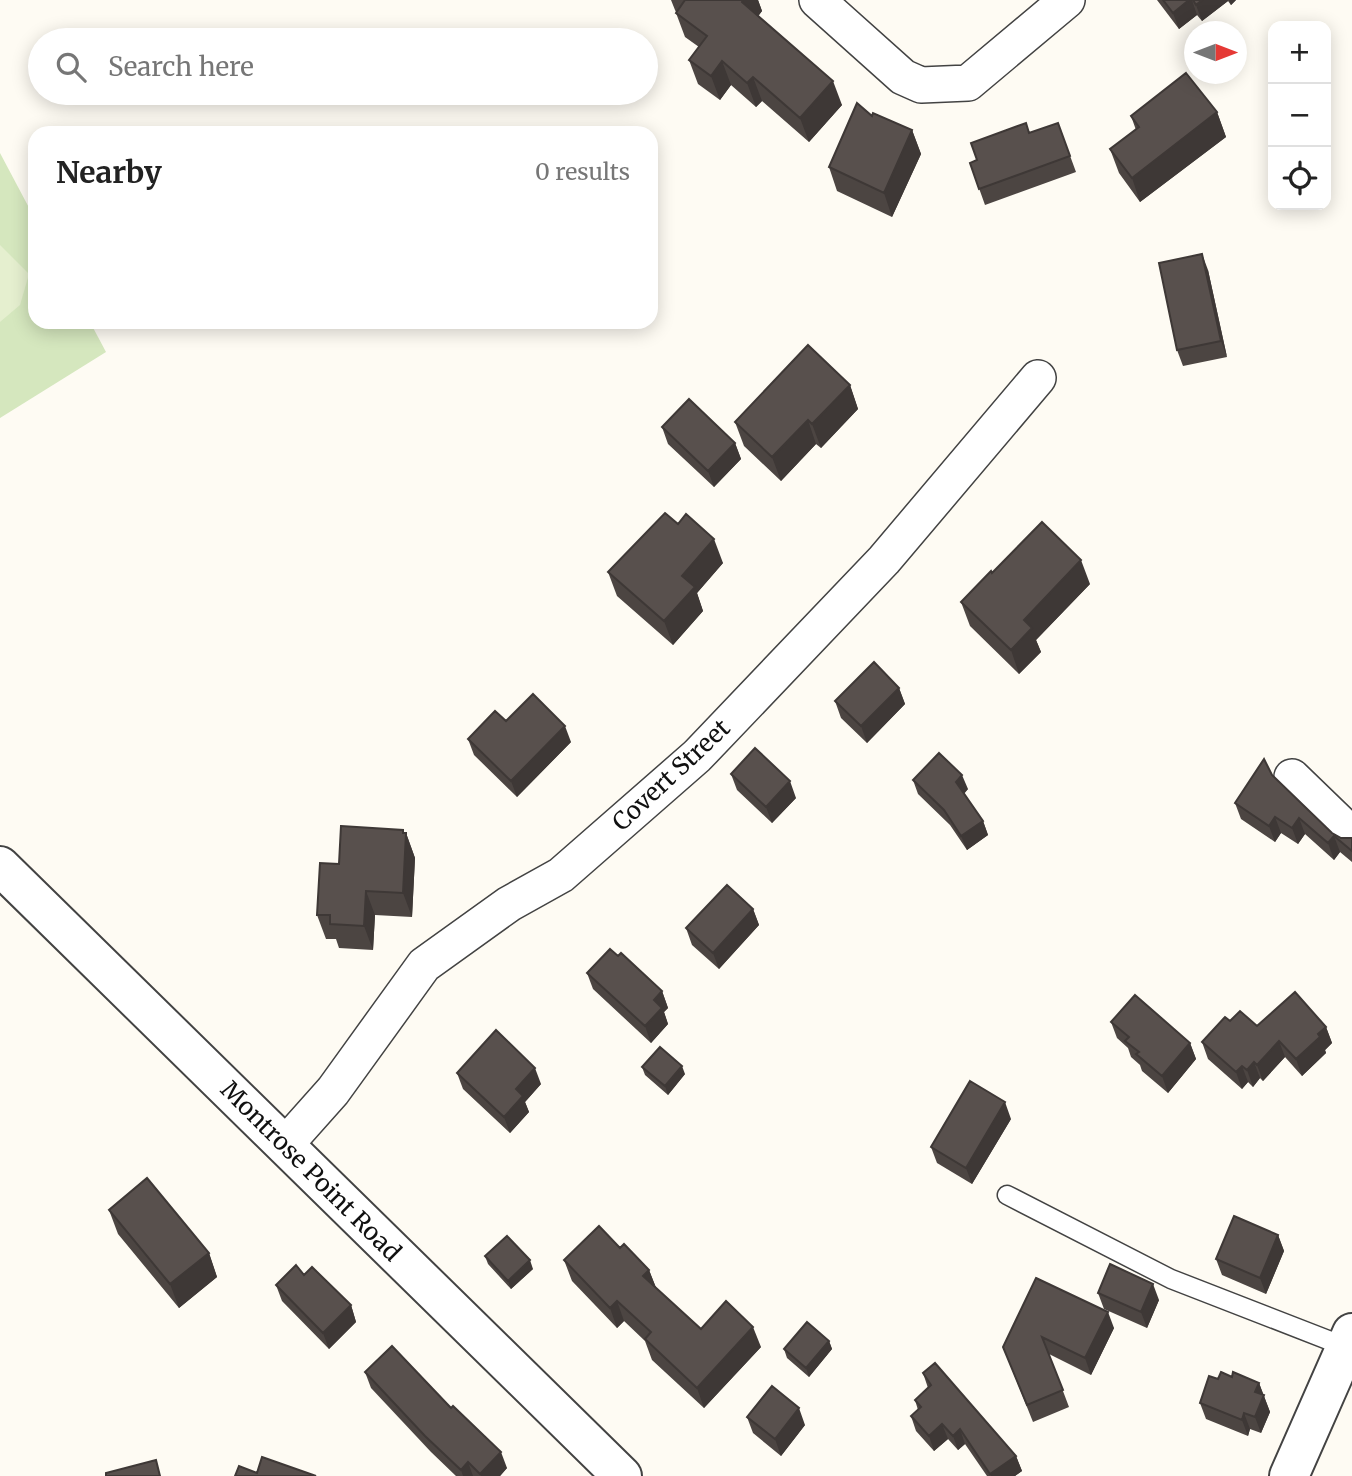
<!DOCTYPE html>
<meta charset="utf-8">
<style>
:root{--surface:#fff;--page:#f2f2f2;--text:#222;--muted:#767676;--line:#e0e0e0}
body{margin:0;font-family:Merriweather,serif;background:var(--page);color:var(--text)}
.controls{position:absolute;right:21px;top:21px;display:grid;overflow:hidden;border-radius:14px;box-shadow:0 4px 18px #0003}
.controls button{width:63px;height:63px;display:grid;place-items:center;padding:0;border:0;border-bottom:2px solid var(--line);background:var(--surface);color:var(--text);font:35px sans-serif}
.compass{position:absolute;left:1184px;top:21px;width:63px;height:63px;border-radius:50%;background:var(--surface);box-shadow:0 4px 18px #0003;rotate:90deg}
.list{margin:0;padding:0;list-style:none}
h2{display:flex;justify-content:space-between;align-items:center;height:91px;margin:0;padding:0 28px;font-size:30px}
h2 small{font-size:23px;font-weight:400;color:var(--muted)}
.icon{flex:none;width:38px;height:38px;fill:none;stroke:currentColor;stroke-width:2;stroke-linecap:round;stroke-linejoin:round}
.map{position:relative;flex:none;width:1352px;height:1476px;overflow:hidden}
.search{position:absolute;background:var(--surface);box-shadow:0 4px 18px #0003;left:28px;top:28px;width:630px;height:77px;display:flex;align-items:center;gap:18px;box-sizing:border-box;padding:0 24px;border-radius:38px;color:var(--muted);font-size:26px}
.panel{position:absolute;background:var(--surface);box-shadow:0 4px 18px #0003;left:28px;top:126px;width:630px;height:203px;border-radius:21px}
.map>svg:first-child{display:block}
</style>
<div class="map">
<svg width="1352" height="1476" viewBox="0 0 1352 1476">
<rect width="100%" height="100%" fill="#fefbf3"/>
<path fill="#d5e7be" d="M0 153 35 219V322H90L106 352 0 418Z"/>
<path fill="#e5efcf" d="M0 245 29 274 20 305 0 322Z"/>
<g fill="none" stroke-linecap="round" stroke-linejoin="round">
<g stroke="#434343" stroke-width="21">
<path id="service" d="M1007 1195 1171 1279 1346 1347"/>
</g>
<g stroke="#434343" stroke-width="38">
<path id="minor" d="M817 0 903 77 921 85 968 83 1067 0
M1292 777 1352 835
M284 1146 333 1091 424 965 509 904 561 875 697 756 884 560 1038 378"/>
</g>
<g stroke="#434343" stroke-width="42">
<path id="tertiary" d="M0 866 622 1476
M1289 1476 1352 1333"/>
</g>
<use href="#service" stroke="#fff" stroke-width="18"/>
<use href="#minor" stroke="#fff" stroke-width="35"/>
<use href="#tertiary" stroke="#fff" stroke-width="38"/>
</g>
<path fill="#4c4542" d="M671 0H758L762 11 758 16 842 105 809 142 762 101 756 107 731 85 720 100 698 84 689 60 699 47 685 37 676 13V12L675 10Z
M1157 0H1236L1231 5 1228 1 1202 21 1197 15 1179 29Z
M1217 112 1226 137 1140 202 1119 173 1110 149 1136 130 1131 116Z
M872 116 912 130 921 154 892 217 837 191 829 167Z
M1058 123 1076 172 985 205 970 163 1029 133Z
M1208 270 1227 357 1183 366 1177 350Z
M850 385 858 409 821 448 816 444 781 481 744 446 735 422Z
M662 427 735 443 741 459 714 487 668 444Z
M678 524 723 563 697 593 703 611 673 645 617 596 608 572Z
M1090 584 1036 640 1041 652 1019 674 970 626 961 602Z
M899 688 905 704 867 743 841 718 835 701Z
M506 721 571 742 517 797 474 755 468 739Z
M731 774 796 798 772 823 737 790Z
M1272 775 1332 833 1341 838H1352V862L1340 852 1334 860 1305 834 1298 844 1281 833 1275 842 1241 819 1235 803Z
M913 780 968 789 964 794 983 821 988 835 967 850 950 825 918 794Z
M403 830 404 833H406L415 858 412 917 375 915 373 950 339 948 336 939H326L317 915 339 864Z
M753 909 759 925 719 969 692 945 686 928Z
M618 956 662 991 668 1008 664 1012 668 1024 651 1043 593 989 587 973Z
M1230 1021 1257 1026 1326 1027 1332 1043 1325 1050 1326 1053 1302 1076 1285 1057 1263 1081 1260 1078 1253 1087 1248 1082 1242 1089 1208 1059 1202 1042Z
M1111 1022 1190 1043 1196 1059 1168 1093 1142 1071 1140 1065 1131 1057 1128 1048 1117 1038Z
M642 1067 685 1074 668 1095 645 1075Z
M457 1073 541 1084 525 1102 529 1112 510 1133 463 1089Z
M1011 1119 972 1184 937 1163 931 1147Z
M109 1210 209 1253 217 1277 179 1308 118 1234Z
M1278 1235 1284 1251 1266 1294 1222 1275 1216 1259Z
M620 1248 649 1270 656 1288 701 1329 761 1347 704 1408 652 1360 645 1341 624 1321 617 1328 572 1281 564 1260Z
M485 1256 533 1269 511 1289 488 1264Z
M304 1275 351 1305 356 1322 329 1349 282 1301 276 1285Z
M1036 1278 1114 1328 1091 1375 1049 1354 1069 1407 1033 1422 1003 1347Z
M1098 1293 1159 1300 1147 1328 1104 1309Z
M829 1341 832 1349 809 1377 787 1358 784 1349Z
M365 1372 507 1468 500 1476H456L431 1452 371 1388Z
M923 1373 1016 1456 1022 1471 1015 1476H987L965 1444 958 1450 948 1439 934 1451 916 1431 911 1416 918 1410 915 1400 928 1388Z
M1232 1377 1259 1383 1270 1412 1261 1433 1250 1429 1248 1436 1206 1419 1200 1403Z
M747 1417 805 1425 781 1456 753 1433Z"/>
<path fill="#3e3836" d="M743 0H758L762 11 751 26 742 2Z
M1189 0H1192L1197 15 1179 29 1173 13Z
M1202 0H1228V1L1202 21 1196 5Z
M1229 0H1236L1231 5Z
M722 61 731 85 720 100 711 76Z
M753 77 762 101 756 107 747 83Z
M833 81 842 105 809 142 800 118Z
M1217 112 1226 137 1140 202 1132 178Z
M912 130 921 154 892 217 884 193Z
M1202 254 1208 270 1227 357 1221 341Z
M850 385 858 409 821 448 812 424Z
M808 420 816 444 781 481 772 457Z
M735 443 741 459 714 487 708 471Z
M714 539 723 563 697 593 703 611 673 645 664 621 682 576Z
M1081 560 1090 584 1036 640 1041 652 1019 674 1011 650 1024 620Z
M899 688 905 704 867 743 861 726Z
M565 726 571 742 517 797 511 781Z
M962 775 968 789 961 796 956 782Z
M790 781 796 798 772 823 766 807Z
M1275 817 1281 833 1275 842 1269 826Z
M1299 818 1305 834 1298 844 1292 828Z
M983 821 988 835 967 850 961 836Z
M403 830 406 839V833L415 858 412 917 403 893Z
M1334 836 1340 852 1334 860 1328 843Z
M366 891 375 915 373 950 364 926Z
M753 909 759 925 719 969 713 953Z
M662 991 668 1008 664 1012 668 1024 651 1043 645 1026 654 1000Z
M1326 1027 1332 1043 1325 1050 1326 1053 1302 1076 1296 1059 1318 1034Z
M1279 1041 1285 1057 1263 1081 1257 1065Z
M1190 1043 1196 1059 1168 1093 1162 1076Z
M1254 1062 1260 1078 1253 1087 1247 1070Z
M682 1066 685 1074 668 1095 665 1086Z
M1242 1066 1248 1082 1242 1089 1236 1072Z
M535 1068 541 1084 525 1102 529 1112 510 1133 504 1117 516 1089Z
M1005 1102 1011 1119 972 1184 966 1168Z
M1278 1235 1284 1251 1266 1294 1260 1278Z
M209 1253 217 1277 179 1308 170 1284Z
M530 1260 533 1269 511 1289 508 1281Z
M649 1270 657 1290 643 1276Z
M1153 1284 1159 1300 1147 1328 1141 1312Z
M617 1301 624 1321 617 1328 610 1308Z
M351 1305 356 1322 329 1349 323 1333Z
M1108 1312 1114 1328 1091 1375 1085 1358Z
M753 1327 761 1347 704 1408 697 1388Z
M829 1341 832 1349 809 1377 806 1368Z
M1259 1383 1270 1412 1261 1433 1255 1417V1392Z
M799 1408 805 1425 781 1456 775 1439Z
M1244 1413 1250 1429 1248 1436 1242 1420Z
M942 1424 948 1439 934 1451 929 1436Z
M960 1429 965 1444 958 1450 953 1436Z
M501 1452 507 1468 500 1476H481L480 1474Z
M1016 1456 1022 1471 1015 1476H991L990 1474Z
M468 1462 473 1476H463L461 1470Z"/>
<path fill="#58504d" stroke="#3e3836" stroke-width="2" d="M685 0H743L742 2 833 81 800 118 753 77 747 83 722 61 711 76 689 60 707 36 676 13Z
M1163 0H1189L1173 13Z
M1193 0H1202L1196 5Z
M1186 73 1217 112 1132 178 1110 149 1139 127 1131 116Z
M857 103 872 116 873 113 912 130 884 193 829 167Z
M1026 123 1029 133 1058 123 1070 156 979 189 970 163 977 160 971 143Z
M1202 254 1221 341 1177 350 1159 263Z
M808 345 850 385 812 424 808 420 772 457 735 422Z
M689 399 735 443 708 471 662 427Z
M665 513 678 524 686 514 714 539 682 576 695 587 664 621 608 572Z
M1042 522 1081 560 1024 620 1032 628 1011 650 961 602 991 571 992 573Z
M874 662 899 688 861 726 835 701Z
M533 694 565 726 511 781 468 739 495 711 506 721Z
M755 748 790 781 766 807 731 774Z
M939 753 962 775 956 782 983 821 961 836 944 810 913 780Z
M1264 759 1272 775 1332 833 1341 838H1352V851L1334 836 1328 843 1299 818 1292 828 1275 817 1269 826 1235 803Z
M341 826 403 830V833H406L403 893 366 891 364 926 330 924V915H317L320 863 339 864Z
M727 885 753 909 713 953 686 928Z
M610 949 618 956 621 953 662 991 654 1000 662 1008 645 1026 587 973Z
M1295 992 1326 1027 1318 1034 1320 1037 1296 1059 1279 1041 1257 1065 1254 1062 1247 1070 1242 1066 1236 1072 1202 1042 1225 1017 1230 1021 1240 1011 1257 1026Z
M1135 995 1190 1043 1162 1076 1136 1054 1139 1052 1125 1041 1129 1037 1111 1022Z
M496 1030 535 1068 516 1089 523 1096 504 1117 457 1073Z
M660 1047 682 1066 665 1086 642 1067Z
M970 1081 1005 1102 966 1168 931 1147Z
M147 1178 209 1253 170 1284 109 1210Z
M1234 1216 1278 1235 1260 1278 1216 1259Z
M599 1226 620 1248 624 1244 649 1270 643 1276 701 1329 726 1301 753 1327 697 1388 645 1339 651 1332 617 1301 610 1308 564 1260Z
M507 1236 530 1260 508 1281 485 1256Z
M1110 1264 1153 1284 1141 1312 1098 1293Z
M296 1265 304 1275 312 1267 351 1305 323 1333 276 1285Z
M1036 1278 1108 1312 1085 1358 1042 1337 1063 1390 1027 1405 1003 1347Z
M807 1322 829 1341 806 1368 784 1349Z
M392 1346 451 1408 453 1406 501 1452 480 1474 468 1462 461 1470 425 1436 365 1372Z
M935 1363 1016 1456 990 1474 960 1429 953 1436 942 1424 929 1436 911 1416 921 1407 915 1400 931 1385 923 1373Z
M1221 1372 1232 1377 1233 1372 1259 1383 1255 1392 1264 1395 1255 1417 1244 1413 1242 1420 1200 1403 1209 1376 1218 1379Z
M772 1386 799 1408 775 1439 747 1417Z
M262 1457 316 1476H235L239 1466 257 1473Z
M156 1460 160 1476H106V1473Z"/>
<g text-anchor="middle" dominant-baseline="central" stroke-width="7" stroke-linejoin="round" paint-order="stroke">
<g font-size="24" fill="#101010" stroke="#fff">
<text transform="translate(671 775) rotate(-43)">Covert Street</text>
<text transform="translate(311 1171) rotate(45)">Montrose Point Road</text>
</g>
</g>
</svg>
<div class="controls">
<button>+</button>
<button>−</button>
<button><svg class="icon" aria-label="locate" viewBox="0 0 24 24"><circle cx="12" cy="12" r="6"/><path d="M12 2v4M12 18v4M2 12h4M18 12h4"/></svg></button>
</div>
<svg class="compass" viewBox="-18 -18 36 36"><path d="M0-13l5 13h-10z" fill="#e53935"/><path d="M0 13l5-13h-10z" fill="#767676"/></svg>
<div class="search"><svg class="icon" aria-label="search" viewBox="0 0 24 24"><circle cx="10" cy="10" r="6"/><path d="M15 15l6 6"/></svg>Search here</div>
<section class="panel">
<h2>Nearby<small>0 results</small></h2>
<ul class="list">
</ul>
</section>
</div>
